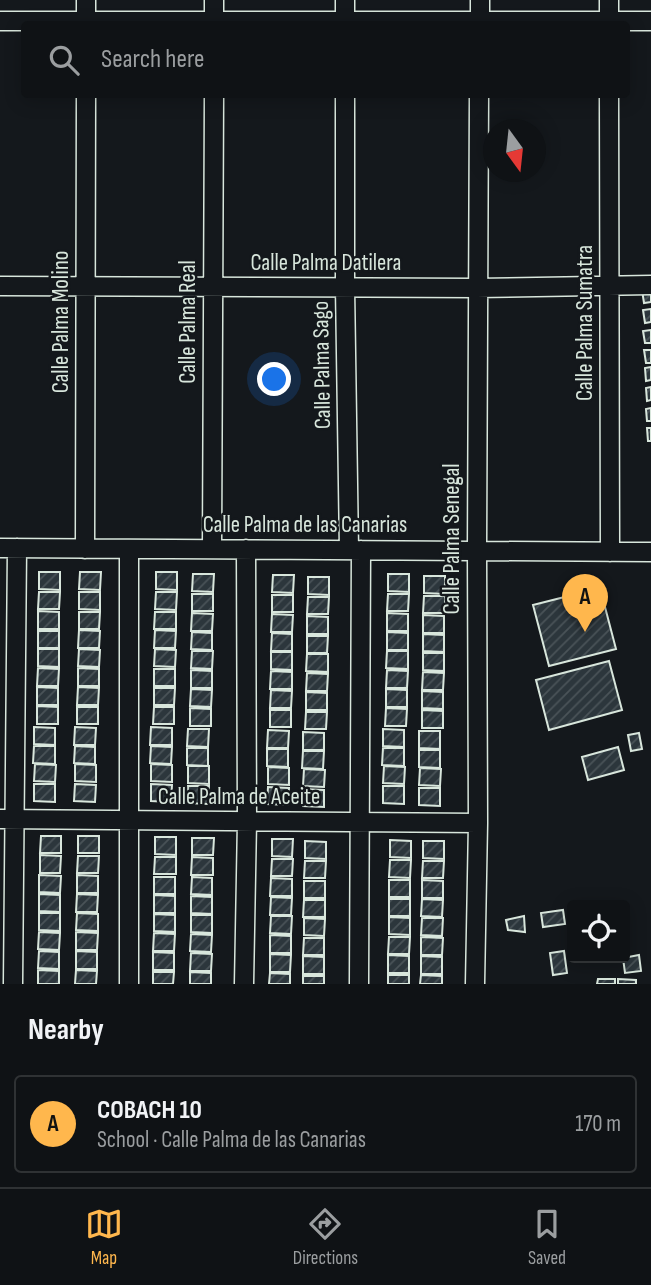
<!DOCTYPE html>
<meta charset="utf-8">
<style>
:root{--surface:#0f1215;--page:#181b1e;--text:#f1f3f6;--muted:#9b9ea0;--line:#2f3234;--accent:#ffb74d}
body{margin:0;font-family:"Sofia Sans Condensed",sans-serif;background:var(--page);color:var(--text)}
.controls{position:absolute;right:21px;bottom:21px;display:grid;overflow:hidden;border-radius:7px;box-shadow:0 4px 18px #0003}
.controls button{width:63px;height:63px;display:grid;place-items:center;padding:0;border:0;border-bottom:2px solid var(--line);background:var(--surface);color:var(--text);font:35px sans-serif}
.compass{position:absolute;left:483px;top:119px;width:63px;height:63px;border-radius:50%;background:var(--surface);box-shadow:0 4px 18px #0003;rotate:165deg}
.you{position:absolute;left:275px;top:380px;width:24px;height:24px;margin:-18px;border:5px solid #fff;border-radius:50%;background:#1a73e8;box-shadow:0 0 0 10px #1a73e833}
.badge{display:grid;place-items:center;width:46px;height:46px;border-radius:50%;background:var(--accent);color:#111;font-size:23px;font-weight:700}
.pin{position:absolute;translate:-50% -58px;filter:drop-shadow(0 2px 4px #0008)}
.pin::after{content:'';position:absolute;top:37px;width:24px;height:21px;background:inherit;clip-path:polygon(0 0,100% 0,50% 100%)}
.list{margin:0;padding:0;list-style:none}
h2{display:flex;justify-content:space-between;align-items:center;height:91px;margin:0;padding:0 28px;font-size:30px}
h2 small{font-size:23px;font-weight:400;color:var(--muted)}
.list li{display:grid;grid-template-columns:46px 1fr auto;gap:21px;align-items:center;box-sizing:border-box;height:98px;margin:0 14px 14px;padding:0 14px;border:2px solid var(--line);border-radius:7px}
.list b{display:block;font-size:26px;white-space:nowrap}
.list p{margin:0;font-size:23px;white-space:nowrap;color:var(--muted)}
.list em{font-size:23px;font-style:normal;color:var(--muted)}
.icon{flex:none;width:38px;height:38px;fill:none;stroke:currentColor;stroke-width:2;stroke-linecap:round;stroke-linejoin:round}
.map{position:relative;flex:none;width:651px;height:984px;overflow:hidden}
.search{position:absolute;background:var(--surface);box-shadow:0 4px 18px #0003;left:21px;right:21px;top:21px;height:77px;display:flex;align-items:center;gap:18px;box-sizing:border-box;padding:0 24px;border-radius:7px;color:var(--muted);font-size:26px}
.sheet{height:203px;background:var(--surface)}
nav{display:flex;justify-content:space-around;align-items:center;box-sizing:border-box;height:98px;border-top:2px solid var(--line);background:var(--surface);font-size:19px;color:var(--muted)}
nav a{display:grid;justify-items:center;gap:4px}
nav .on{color:var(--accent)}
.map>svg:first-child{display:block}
</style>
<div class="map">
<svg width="651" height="984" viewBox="0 0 651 984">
<defs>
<pattern id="building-hatch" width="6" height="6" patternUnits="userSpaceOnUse" patternTransform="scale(1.75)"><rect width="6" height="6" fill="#2c363c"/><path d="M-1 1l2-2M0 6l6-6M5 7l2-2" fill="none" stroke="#4a5358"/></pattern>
</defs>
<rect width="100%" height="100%" fill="#14181c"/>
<path fill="url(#building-hatch)" stroke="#d8e6dc" stroke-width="2" d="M651 289V302L644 303 642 290Z
M651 309V322L645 323 643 310Z
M651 330V343H645L643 331Z
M644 350H651V363H646Z
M651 367V380L646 381 645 368Z
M651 387V400L647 401 646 388Z
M651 408V421H647L646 409Z
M647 428H651V441H648Z
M39 572H60V590L39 589Z
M80 572H101L100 590 79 589Z
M156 572H177V590L156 589Z
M193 574H214L213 592 192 591Z
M388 574H409V592L388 591Z
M273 575H294L293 593 272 592Z
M424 576H445V594L424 593Z
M308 577H329V595L308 594Z
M600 588 616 649 549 666 533 605Z
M39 592H60L59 609H38Z
M79 592H100V610L79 609Z
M156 592H177L176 610 155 609Z
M192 594H213V611H192Z
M388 594H409L408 611H387Z
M272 595H293V612H272Z
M424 596H445V613H423Z
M308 597H329L328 614H307Z
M38 611 59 612V629H38Z
M79 612H100L99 629H79Z
M155 612H176V629H154Z
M192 613 213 614 212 631H191Z
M387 613 408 614V631H387Z
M272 614 293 615 292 632H271Z
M423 615 444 616V633H423Z
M307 616 328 617V634H307Z
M79 630 100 631 99 648H78Z
M155 630 176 631 175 648H154Z
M38 631H59V648H38Z
M192 632 212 633V650L191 649Z
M387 632 408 633V650H387Z
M272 633 292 634V651H271Z
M423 634 444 635V652L423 651Z
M307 636H328L327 653H307Z
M38 649H59V667L38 666Z
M79 649 100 650 99 667 78 666Z
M155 649 176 650 175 667 154 666Z
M192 651H213L212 669 191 668Z
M387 651H408V669L386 668Z
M271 652H292V670L271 669Z
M423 653H444V671L423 670Z
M307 654H328V672L306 671Z
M609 661 622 710 549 730 536 680Z
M38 668 59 669 58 686H37Z
M78 668 99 669V686H78Z
M154 669H175V686H154Z
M191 670 212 671V688H191Z
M387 670 408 671 407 688H386Z
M271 671 292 672V689H270Z
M423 672 444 673 443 690H422Z
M307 673 328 674 327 691H306Z
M37 687 58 688V705H37Z
M78 687 99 688 98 705H77Z
M154 688H175L174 705H154Z
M191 689 212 690 211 707 190 706Z
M386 689 407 690V707H386Z
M271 690 292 691 291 708H270Z
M422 691 443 692V709L422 708Z
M306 692 327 693V710H306Z
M37 706 58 707V724H37Z
M77 707H98V724H77Z
M154 707H174V724H153Z
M190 708 211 709V726H190Z
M386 708 407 709 406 726H385Z
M270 710H291V727H270Z
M422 710 443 711V728H422Z
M306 712H327L326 729H305Z
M34 727 55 728V745L34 744Z
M75 727 96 728 95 745H74Z
M151 727 172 728V745H150Z
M188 729H209L208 747 187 746Z
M383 729 404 730V747L383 746Z
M268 730 289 731 288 748H267Z
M419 731H440V749L419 748Z
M303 732 324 733V750H303Z
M639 733 642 749 631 751 628 735Z
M34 746H55V764L33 763Z
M75 746 95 747V764L74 763Z
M151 746 172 747 171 764 150 763Z
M618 747 624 770 588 780 582 757Z
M187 748H208V766L187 765Z
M383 748H404V766L382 765Z
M267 749H288V767L267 766Z
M419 750H440V768L419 767Z
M303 751H324L323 769 302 768Z
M35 764 56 765 55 782 34 781Z
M75 764 96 765V782L75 781Z
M151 764 172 765V782L151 781Z
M188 766H209V784L188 783Z
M384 766 405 767 404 784 383 783Z
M268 767 289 768V785L268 784Z
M420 768 441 769 440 786 419 785Z
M304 769 325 770 324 787 303 786Z
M34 784H55V802L34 801Z
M75 784 96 785 95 802 74 801Z
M151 784 172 785 171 802 151 801Z
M188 786H209L208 804 187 803Z
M383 786H404V804L383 803Z
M268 787 289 788 288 805 267 804Z
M419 788H440V806L419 805Z
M303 789 324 790V807L303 806Z
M41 836H61V853H40Z
M78 836H99V853H78Z
M155 837H176V855L155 854Z
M192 838H214L213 855H192Z
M272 839H293L292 857 272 856Z
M390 840 411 841V858L390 857Z
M305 841 326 842V859L305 858Z
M423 841H444V859L423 858Z
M40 855 61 856 60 873H40Z
M78 856H99L98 873H77Z
M155 857H176V874H154Z
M192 857 213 858V875H191Z
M272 859H293L292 876H271Z
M390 860H411L410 878 389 877Z
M305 861H326L325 878H304Z
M423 861H444L443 878H422Z
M39 875 61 876 60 893 39 892Z
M77 875 98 876V893H77Z
M154 877H175V894H154Z
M192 877 212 878V895L191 894Z
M271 878 292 879V896H270Z
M389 880H410V897H389Z
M422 880 443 881V898H422Z
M304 881H325V898H304Z
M39 894 60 895V912L39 911Z
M77 894 98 895 97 912H76Z
M154 895 175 896V913H154Z
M191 896 212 897V914L191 913Z
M271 897 292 898 291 915H270Z
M389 899H410V916H389Z
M422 899 443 900 442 917 421 916Z
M304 900H325V917H303Z
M563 910 565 924 543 927 541 913Z
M39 913H60V931L39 930Z
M77 913 98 914V931L76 930Z
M154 914 175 915V932L154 931Z
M191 915H212V933L191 932Z
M271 916H292L291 934 270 933Z
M524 916 525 932 508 930 506 920Z
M389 917 410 918V935L389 934Z
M304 918 325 919 324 936 304 935Z
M422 918H443L442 936 421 935Z
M39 932 60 933 59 950 38 949Z
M76 932 98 933 97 950H76Z
M154 933 175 934 174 951H153Z
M191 934 212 935 211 952 190 951Z
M270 935 291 936V953H270Z
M389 937H410L409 954H388Z
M421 937 443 938 442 955H421Z
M304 938H324V955H303Z
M39 951 59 952V969L38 968Z
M76 951 97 952V969H76Z
M564 951 567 973 553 975 550 953Z
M153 952 174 953V970H153Z
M191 953 212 954 211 971H190Z
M270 954 291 955 290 972H270Z
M388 955 409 956V973H388Z
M639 955 641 971 625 973 623 958Z
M303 956 324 957V974H303Z
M421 956 442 957V974H421Z
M38 970 59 971V984H38Z
M76 970 97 971 96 984H75Z
M153 972H174L173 984H153Z
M190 972 211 973V984H190Z
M270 973 290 974V984H269Z
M388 975H409V984H388Z
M421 975 442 976V984H420Z
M303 976H324V984H303Z
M598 979H615V984H597Z
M618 979 636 980V984H618Z"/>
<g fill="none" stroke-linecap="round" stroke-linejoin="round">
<g stroke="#d8e6dc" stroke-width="21">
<path id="minor" d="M609 0V24
M0 21H651
M86 24V0
M214 24V0
M345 24V0
M480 24V0
M345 94V287L349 550
M609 94 610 552
M0 286 477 288 651 285
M0 548 651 552
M85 549 86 94
M212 549 214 94
M0 819 478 823
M13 984 17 548
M129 984V549
M244 984 247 821 246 549
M359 984 361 550
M475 984 478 823 477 551 479 94"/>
</g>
<use href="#minor" stroke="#14181c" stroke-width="18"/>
</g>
<g text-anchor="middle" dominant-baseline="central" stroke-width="5" stroke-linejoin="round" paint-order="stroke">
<g font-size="23" fill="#d8e6dc" stroke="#14181c">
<text x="326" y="263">Calle Palma Datilera</text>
<text transform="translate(61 322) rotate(-90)">Calle Palma Molino</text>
<text transform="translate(188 322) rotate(-90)">Calle Palma Real</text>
<text transform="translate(585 323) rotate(-90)">Calle Palma Sumatra</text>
<text transform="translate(322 365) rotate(-91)">Calle Palma Sago</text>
<text x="305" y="525">Calle Palma de las Canarias</text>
<text transform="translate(452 539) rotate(-90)">Calle Palma Senegal</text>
<text x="239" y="797">Calle Palma de Aceite</text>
</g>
</g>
</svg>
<div class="controls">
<button><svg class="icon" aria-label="locate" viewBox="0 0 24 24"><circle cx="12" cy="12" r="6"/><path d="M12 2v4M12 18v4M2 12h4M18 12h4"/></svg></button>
</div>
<svg class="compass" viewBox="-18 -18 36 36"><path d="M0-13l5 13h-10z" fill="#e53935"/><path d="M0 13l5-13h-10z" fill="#9b9ea0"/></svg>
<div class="you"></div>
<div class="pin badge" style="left:585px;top:632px">A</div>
<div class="search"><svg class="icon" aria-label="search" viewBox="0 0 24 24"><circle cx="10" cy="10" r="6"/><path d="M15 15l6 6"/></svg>Search here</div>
</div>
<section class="sheet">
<h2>Nearby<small></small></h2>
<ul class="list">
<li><span class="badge">A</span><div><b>COBACH 10</b><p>School · Calle Palma de las Canarias</p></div><em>170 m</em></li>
</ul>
</section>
<nav>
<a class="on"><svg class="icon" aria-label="map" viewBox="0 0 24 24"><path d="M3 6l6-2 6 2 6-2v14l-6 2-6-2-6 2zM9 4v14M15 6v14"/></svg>Map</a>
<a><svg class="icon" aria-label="directions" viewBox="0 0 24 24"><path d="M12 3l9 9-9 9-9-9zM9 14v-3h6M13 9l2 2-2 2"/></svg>Directions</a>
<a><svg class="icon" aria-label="saved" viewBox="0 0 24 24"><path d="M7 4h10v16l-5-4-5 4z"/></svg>Saved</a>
</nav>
